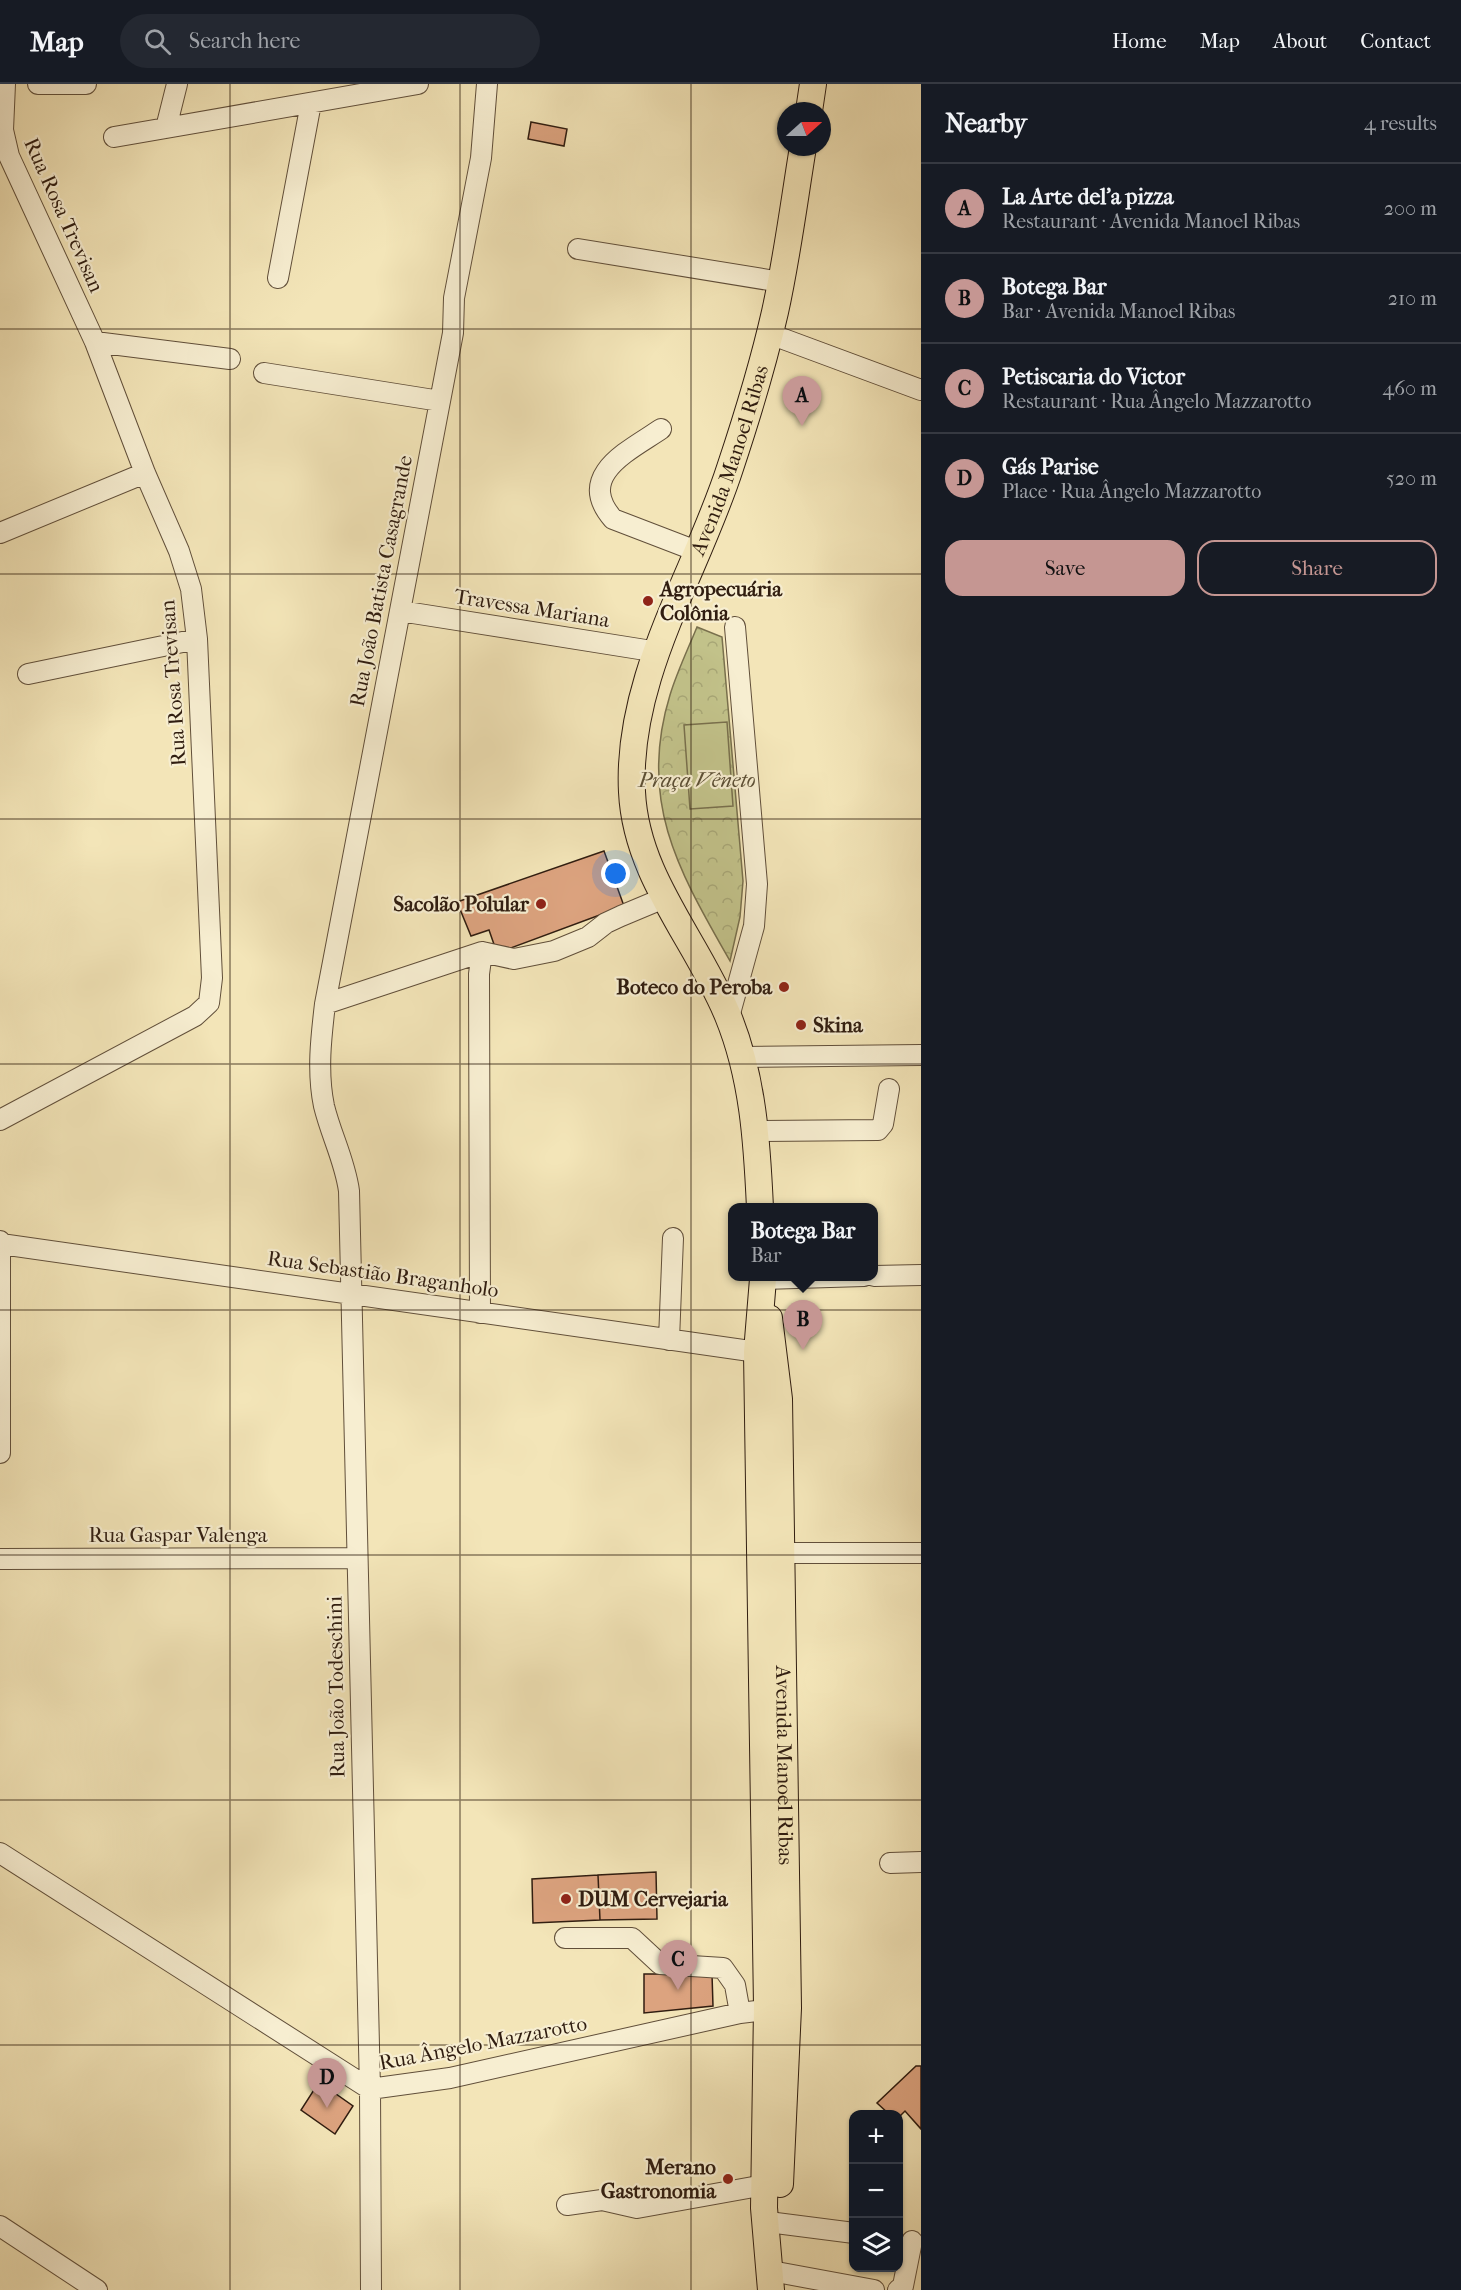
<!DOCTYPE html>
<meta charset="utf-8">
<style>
:root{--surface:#171b24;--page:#242831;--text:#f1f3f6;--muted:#9ea1a6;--line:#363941;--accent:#c59692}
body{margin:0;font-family:"IM FELL French Canon",serif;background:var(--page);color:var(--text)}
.controls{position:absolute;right:18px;bottom:18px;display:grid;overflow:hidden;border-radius:12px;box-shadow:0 2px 4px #0004}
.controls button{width:54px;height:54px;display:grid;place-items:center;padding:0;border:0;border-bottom:2px solid var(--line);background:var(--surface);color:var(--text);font:30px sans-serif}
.compass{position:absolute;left:777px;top:18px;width:54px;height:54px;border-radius:50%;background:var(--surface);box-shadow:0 2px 4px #0004;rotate:69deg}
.you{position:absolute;left:616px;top:790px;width:21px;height:21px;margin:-15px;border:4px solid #fff;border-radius:50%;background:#1a73e8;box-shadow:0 0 0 9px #1a73e833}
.badge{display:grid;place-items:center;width:39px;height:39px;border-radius:50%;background:var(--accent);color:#111;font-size:20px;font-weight:700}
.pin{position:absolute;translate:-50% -50px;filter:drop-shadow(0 2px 3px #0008)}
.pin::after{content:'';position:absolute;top:32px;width:21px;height:18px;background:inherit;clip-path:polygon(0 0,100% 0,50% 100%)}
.popup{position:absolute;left:728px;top:1119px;width:150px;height:78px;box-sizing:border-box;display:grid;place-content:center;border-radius:12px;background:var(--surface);filter:drop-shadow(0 2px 4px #0005);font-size:20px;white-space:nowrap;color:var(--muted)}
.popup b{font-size:22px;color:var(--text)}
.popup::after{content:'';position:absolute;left:50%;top:100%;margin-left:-12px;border:12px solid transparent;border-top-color:var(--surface)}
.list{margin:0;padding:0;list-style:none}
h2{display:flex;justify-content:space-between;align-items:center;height:78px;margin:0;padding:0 24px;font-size:26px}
h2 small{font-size:20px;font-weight:400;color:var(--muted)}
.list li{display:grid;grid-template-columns:39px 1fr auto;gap:18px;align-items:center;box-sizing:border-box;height:90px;padding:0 24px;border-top:2px solid var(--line)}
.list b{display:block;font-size:22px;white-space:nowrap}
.list p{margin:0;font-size:20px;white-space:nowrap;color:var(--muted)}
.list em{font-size:20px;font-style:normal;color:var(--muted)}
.actions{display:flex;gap:12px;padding:18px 24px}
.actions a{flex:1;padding:14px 0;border:2px solid var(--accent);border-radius:18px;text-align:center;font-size:21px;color:var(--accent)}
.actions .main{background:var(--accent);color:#111}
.icon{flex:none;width:33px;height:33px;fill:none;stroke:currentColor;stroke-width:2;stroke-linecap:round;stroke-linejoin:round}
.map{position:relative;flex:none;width:921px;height:2206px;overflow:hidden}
header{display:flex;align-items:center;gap:36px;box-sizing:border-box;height:84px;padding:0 30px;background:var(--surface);border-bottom:2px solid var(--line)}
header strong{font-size:28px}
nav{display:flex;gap:33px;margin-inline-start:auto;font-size:21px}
.search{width:420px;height:54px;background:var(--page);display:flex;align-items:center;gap:15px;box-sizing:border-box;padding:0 21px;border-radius:33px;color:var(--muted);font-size:22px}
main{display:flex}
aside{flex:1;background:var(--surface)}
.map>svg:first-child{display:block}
</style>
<header>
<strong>Map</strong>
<div class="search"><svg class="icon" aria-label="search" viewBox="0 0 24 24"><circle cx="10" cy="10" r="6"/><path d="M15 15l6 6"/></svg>Search here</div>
<nav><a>Home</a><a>Map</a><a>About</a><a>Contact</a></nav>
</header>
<main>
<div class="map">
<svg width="921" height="2206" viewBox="0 0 921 2206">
<defs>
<pattern id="forest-crowns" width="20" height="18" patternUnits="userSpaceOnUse" patternTransform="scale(1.5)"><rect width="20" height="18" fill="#c2c28a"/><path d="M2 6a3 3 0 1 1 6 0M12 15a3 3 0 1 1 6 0" fill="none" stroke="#a7a676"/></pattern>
</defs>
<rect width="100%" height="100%" fill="#f3e5b8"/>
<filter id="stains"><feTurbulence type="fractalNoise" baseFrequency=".00333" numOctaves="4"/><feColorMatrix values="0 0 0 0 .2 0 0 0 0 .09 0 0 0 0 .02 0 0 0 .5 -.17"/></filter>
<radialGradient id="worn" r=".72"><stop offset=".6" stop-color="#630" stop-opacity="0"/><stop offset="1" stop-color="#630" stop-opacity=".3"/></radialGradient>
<path fill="url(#forest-crowns)" stroke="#79704d" stroke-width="1.5" d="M697 543 722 553 743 797 740 833 730 877C680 789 637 718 670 611 677 588 688 565 697 543Z"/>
<path fill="#c2c28a" stroke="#79704d" stroke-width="1.5" d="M727 638 733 722 690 725 684 641Z"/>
<path fill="#dca37f" stroke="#301d10" stroke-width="1.5" d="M531 38 567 45 564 62 528 55Z
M604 767 624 822 497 869 489 846 471 852 457 818Z
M656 1788 657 1835 600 1836 598 1791Z
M598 1791 600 1836 533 1839 532 1795Z
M644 1890H712L713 1922 644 1929Z
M916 1982H921V2045L905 2027 898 2034V2030H889L877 2019Z
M319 1998 353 2022 335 2050 301 2026Z"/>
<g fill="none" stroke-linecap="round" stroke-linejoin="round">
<g stroke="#614f3a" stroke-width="22">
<path id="minor" d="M38 0H86
M166 44 418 0
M114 53 166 44 177 0
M578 165 781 198
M278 194 311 19
M770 250 921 306
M95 258 230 275
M264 289 440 317
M661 345C629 367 575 391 613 435L699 468
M0 449 145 389
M400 527 658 568
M28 590 197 555
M325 920 482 868 514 875 554 867 588 853 606 839 621 832 664 814
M729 933 754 842 757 800 735 543
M742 973 921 971
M0 1036 195 932 209 919 212 894 197 555 191 505 179 467 145 389 95 258 9 72 3 46 5 0
M756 1047 878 1046 883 1040 889 1005
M0 1157V1369
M1 1160 757 1268
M874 1192 921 1191
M763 1195 864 1192
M480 1229 479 890 482 868
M669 1256 673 1154
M781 1469H921
M0 1475 356 1474
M0 1769 370 2005 450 1994 740 1929 781 1924
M890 1779 921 1778
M565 1854H632L660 1880 723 1884 735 1901 740 1929
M567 2121 602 2116 637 2124 764 2101
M776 2139 854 2149
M0 2142 97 2206
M771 2187 874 2206
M371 2206 370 2005 349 1107C345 1077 331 1051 324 1022 317 988 321 954 325 920L453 249 454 214 481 74 487 0
M898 2206 903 2202 912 2157"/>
</g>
<g stroke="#301d10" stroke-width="28">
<g id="major">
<path d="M809 27 813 0"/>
<path id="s1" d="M760 1124C757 1058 753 993 728 932 697 856 636 793 632 708 626 593 696 490 730 384 747 333 763 281 775 228 787 174 794 118 803 63"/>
<path d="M763 1195 757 1268 767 1923 764 2124 771 2206"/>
<path id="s2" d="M769 1234 779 1315 788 1924 780 2100"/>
</g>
</g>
<use href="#minor" stroke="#f7eed1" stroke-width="20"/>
<use href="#major" stroke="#f3e5b8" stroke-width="26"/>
</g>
<path fill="none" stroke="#301d10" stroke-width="1.5" stroke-opacity="0.55" d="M230 0V2206M460 0V2206M691 0V2206M0 245H921M0 490H921M0 735H921M0 980H921M0 1226H921M0 1471H921M0 1716H921M0 1961H921"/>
<g fill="#8f2418" stroke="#f7eed1" stroke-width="2">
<circle cx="648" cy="517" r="6"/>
<circle cx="541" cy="820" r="6"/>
<circle cx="784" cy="903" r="6"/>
<circle cx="801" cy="941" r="6"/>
<circle cx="566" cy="1815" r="6"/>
<circle cx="728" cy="2095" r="6"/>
</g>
<g text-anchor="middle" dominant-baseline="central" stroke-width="4.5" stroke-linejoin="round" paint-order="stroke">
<g font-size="21" fill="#301d10" stroke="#f7eed1">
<text transform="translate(64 131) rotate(66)">Rua Rosa Trevisan</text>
<text stroke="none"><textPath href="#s1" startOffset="790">Avenida Manoel Ribas</textPath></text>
<text transform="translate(381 497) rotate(-79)">Rua João Batista Casagrande</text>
<text transform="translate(532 524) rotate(9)">Travessa Mariana</text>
<text transform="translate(173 599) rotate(-94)">Rua Rosa Trevisan</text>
<text transform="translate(383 1190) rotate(8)">Rua Sebastião Braganholo</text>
<text x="178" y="1451">Rua Gaspar Valenga</text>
<text transform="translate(336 1603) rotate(-91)">Rua João Todeschini</text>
<text stroke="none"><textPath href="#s2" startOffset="448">Avenida Manoel Ribas</textPath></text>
<text transform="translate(483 1959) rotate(-11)">Rua Ângelo Mazzarotto</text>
</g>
<g font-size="21" font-weight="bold" fill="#301d10" stroke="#f7eed1" text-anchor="start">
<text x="660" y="505">Agropecuária<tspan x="660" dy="24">Colônia</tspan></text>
<text x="529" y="820" text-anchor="end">Sacolão Polular</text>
<text x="772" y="903" text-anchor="end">Boteco do Peroba</text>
<text x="813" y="941">Skina</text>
<text x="578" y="1815">DUM Cervejaria</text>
<text x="716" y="2083" text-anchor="end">Merano<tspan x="716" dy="24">Gastronomia</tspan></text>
</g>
<g font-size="21" font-style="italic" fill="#5c4f35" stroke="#f7eed1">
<text x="697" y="696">Praça Vêneto</text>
</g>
</g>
<rect width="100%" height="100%" filter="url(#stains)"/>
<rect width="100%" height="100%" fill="url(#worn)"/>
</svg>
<div class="controls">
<button>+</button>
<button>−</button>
<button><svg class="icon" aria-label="layers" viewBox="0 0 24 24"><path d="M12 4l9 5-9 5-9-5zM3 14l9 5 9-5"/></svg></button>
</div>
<svg class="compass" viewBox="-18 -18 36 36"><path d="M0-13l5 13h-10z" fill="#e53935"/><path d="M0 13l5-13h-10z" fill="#9ea1a6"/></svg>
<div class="you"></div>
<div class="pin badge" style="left:802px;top:342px">A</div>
<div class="pin badge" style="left:803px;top:1266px">B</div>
<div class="popup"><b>Botega Bar</b>Bar</div>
<div class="pin badge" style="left:678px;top:1906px">C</div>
<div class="pin badge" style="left:327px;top:2024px">D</div>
</div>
<aside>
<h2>Nearby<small>4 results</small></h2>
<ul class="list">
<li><span class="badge">A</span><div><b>La Arte del'a pizza</b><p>Restaurant · Avenida Manoel Ribas</p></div><em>200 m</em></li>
<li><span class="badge">B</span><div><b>Botega Bar</b><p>Bar · Avenida Manoel Ribas</p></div><em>210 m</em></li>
<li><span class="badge">C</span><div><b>Petiscaria do Victor</b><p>Restaurant · Rua Ângelo Mazzarotto</p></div><em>460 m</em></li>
<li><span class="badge">D</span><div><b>Gás Parise</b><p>Place · Rua Ângelo Mazzarotto</p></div><em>520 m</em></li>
</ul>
<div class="actions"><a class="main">Save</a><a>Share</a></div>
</aside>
</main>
